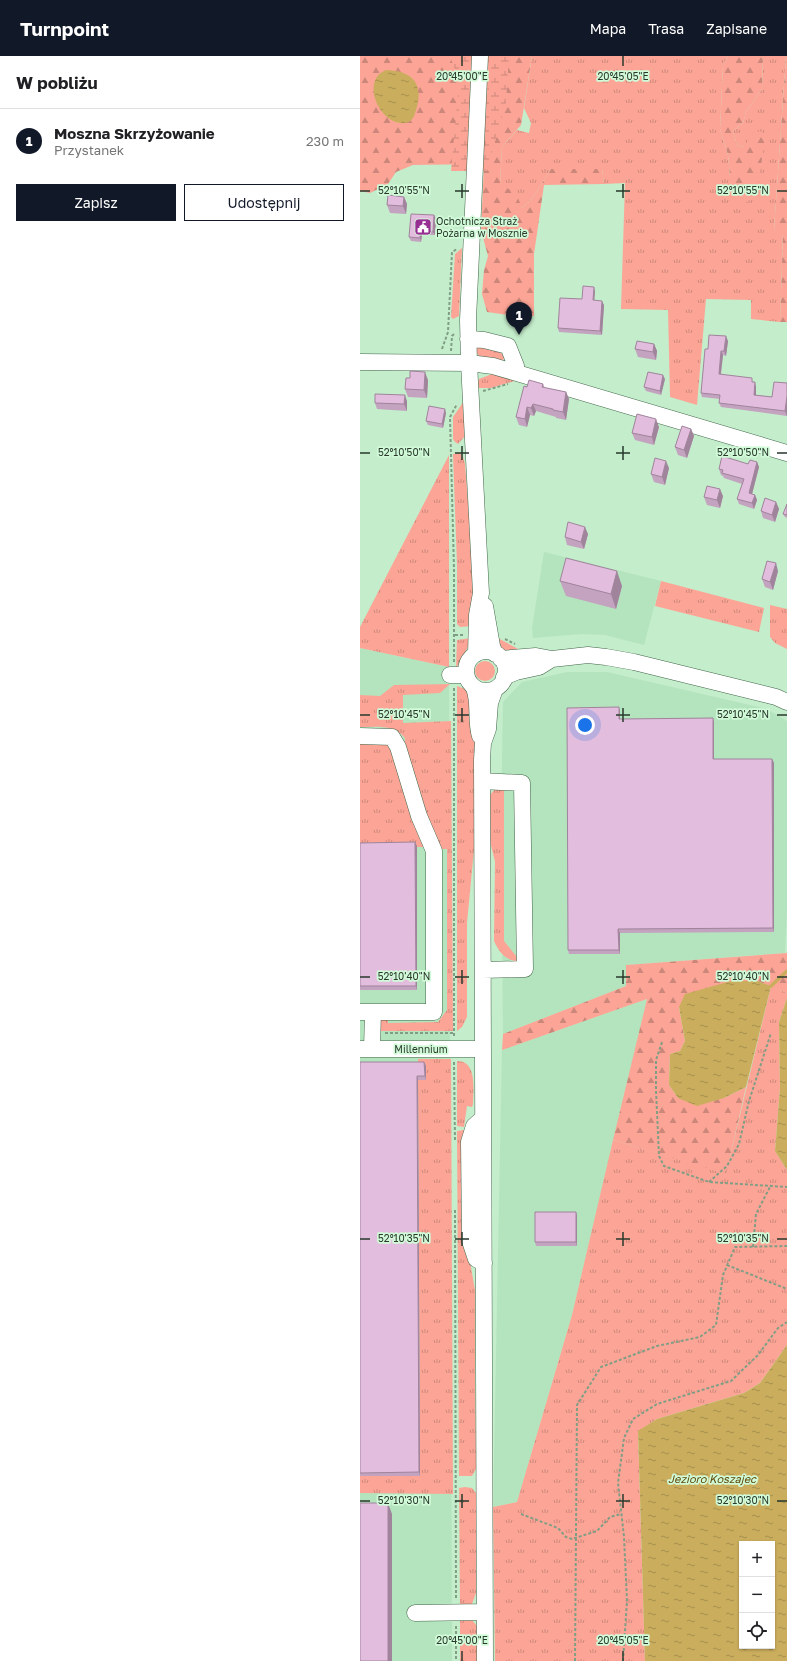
<!DOCTYPE html>
<html lang="pl">
<meta charset="utf-8">
<style>
:root{--surface:#fff;--page:#f2f2f2;--text:#202124;--muted:#757577;--line:#e0e0e0;--accent:#111827}
body{margin:0;font-family:"Golos Text",sans-serif;background:var(--page);color:var(--text)}
.controls{position:absolute;right:12px;bottom:12px;display:grid;overflow:hidden;border-radius:0px;box-shadow:0 1px 3px #0004}
.controls button{width:36px;height:36px;display:grid;place-items:center;padding:0;border:0;border-bottom:1px solid var(--line);background:var(--surface);color:var(--text);font:20px sans-serif}
.you{position:absolute;left:225px;top:669px;width:14px;height:14px;margin:-10px;border:3px solid #fff;border-radius:50%;background:#1a73e8;box-shadow:0 0 0 6px #1a73e833}
.badge{display:grid;place-items:center;width:26px;height:26px;border-radius:50%;background:var(--accent);color:#fff;font-size:13px;font-weight:700}
.pin{position:absolute;translate:-50% -33px;filter:drop-shadow(0 1px 2px #0008)}
.pin::after{content:'';position:absolute;top:21px;width:14px;height:12px;background:inherit;clip-path:polygon(0 0,100% 0,50% 100%)}
.list{margin:0;padding:0;list-style:none}
h2{display:flex;justify-content:space-between;align-items:center;height:52px;margin:0;padding:0 16px;font-size:17px}
h2 small{font-size:13px;font-weight:400;color:var(--muted)}
.list li{display:grid;grid-template-columns:26px 1fr auto;gap:12px;align-items:center;box-sizing:border-box;height:64px;padding:0 16px;border-top:1px solid var(--line)}
.list b{display:block;font-size:15px;white-space:nowrap}
.list p{margin:0;font-size:13px;white-space:nowrap;color:var(--muted)}
.list em{font-size:13px;font-style:normal;color:var(--muted)}
.actions{display:flex;gap:8px;padding:12px 16px}
.actions a{flex:1;padding:9px 0;border:1px solid var(--accent);border-radius:0px;text-align:center;font-size:14px;color:var(--accent)}
.actions .main{background:var(--accent);color:#fff}
.icon{flex:none;width:22px;height:22px;fill:none;stroke:currentColor;stroke-width:2;stroke-linecap:round;stroke-linejoin:round}
.map{position:relative;flex:none;width:427px;height:1605px;overflow:hidden}
header{display:flex;align-items:center;gap:24px;box-sizing:border-box;height:56px;padding:0 20px;background:var(--accent);color:#fff}
header strong{font-size:19px}
nav{display:flex;gap:22px;margin-inline-start:auto;font-size:14px}
main{display:flex}
aside{flex:1;background:var(--surface)}
.map>svg:first-child{display:block}
</style>
<header>
<strong>Turnpoint</strong>
<nav><a>Mapa</a><a>Trasa</a><a>Zapisane</a></nav>
</header>
<main>
<aside>
<h2>W pobliżu<small></small></h2>
<ul class="list">
<li><span class="badge">1</span><div><b>Moszna Skrzyżowanie</b><p>Przystanek</p></div><em>230 m</em></li>
</ul>
<div class="actions"><a class="main">Zapisz</a><a>Udostępnij</a></div>
</aside>
<div class="map">
<svg width="427" height="1605" viewBox="0 0 427 1605">
<defs>
<pattern id="grass-tufts" width="24" height="20" patternUnits="userSpaceOnUse"><rect width="24" height="20" fill="#fca596"/><path d="M3 7l-1-3M5 7V3M7 7l1-3M15 17l-1-3M17 17v-4M19 17l1-3" fill="none" stroke="#cc877b"/></pattern>
<pattern id="forest-firs" width="22" height="20" patternUnits="userSpaceOnUse"><rect width="22" height="20" fill="#fca596"/><path d="M5 1l3.5 6h-7zM16 11l3.5 6h-7z" fill="#cc877b"/></pattern>
<pattern id="wetland-marsh" width="20" height="14" patternUnits="userSpaceOnUse"><rect width="20" height="14" fill="#fca596"/><path d="M1 5h8M5 5V1M11 12h8M15 12V8" fill="none" stroke="#cc877b"/></pattern>
<pattern id="water-ripples" width="26" height="14" patternUnits="userSpaceOnUse"><rect width="26" height="14" fill="#cbae5d"/><path d="M2 4q2-2 4 0t4 0M15 11q2-2 4 0t4 0" fill="none" stroke="#a58f4d"/></pattern>
</defs>
<rect width="100%" height="100%" fill="#c4edcb"/>
<path fill="#b4e4bd" d="M184 496 301 525 284 589 245 579 222 578 173 582 172 572Z
M0 592 89 611 92 1605H0Z
M207 616H247L407 653 427 665V855L425 897 267 909 266 930 143 978 141 766 143 646 162 626Z
M287 943 212 1259 157 1446 133 1451 142 994Z"/>
<path fill="url(#grass-tufts)" d="M172 0H368L363 9 360 73 368 99 370 121 384 91 377 89 373 75 383 67 386 56 402 33 403 0H426L414 174 423 177 420 266 391 263V244L346 243 337 349 310 341 308 254 261 253 265 127 244 128 242 113H191L172 143 162 152 140 128 142 91 157 74 169 77 171 67 164 52Z
M102 192 99 260 93 263 91 261 95 198Z
M117 289 144 298 145 299 142 307 119 300 116 296Z
M132 318 158 324 131 332H116L119 323Z
M104 345 106 379 98 388 95 386 93 383V361Z
M100 397 103 401 105 408 114 522 113 570 100 571 97 568V509L93 398Z
M89 399V611L0 592V571Z
M301 525 404 552 399 576 295 550Z
M410 549 427 553V593L415 587 410 581Z
M134 580 160 594 148 596 141 592Z
M111 582 106 595 96 612 97 584Z
M90 628 80 637 43 639V667L91 665 93 975H18L19 962 28 958V967L78 966 87 954V793H78L44 693 45 682C34 668 16 671 0 671V639L20 640 34 629Z
M97 630 105 633 111 641 114 651 116 711 114 794 107 867V961L102 971 97 975Z
M0 683 29 686 66 791H0Z
M144 731V885L157 901V905C145 904 139 896 134 885L135 806 130 785 128 741 136 732Z
M411 930 427 937V942L419 966 420 1032 415 1095 427 1114V1289L400 1327 384 1337 297 1363 278 1376 285 1605H135L133 1451 157 1446 212 1259 253 1084 366 1117Z
M58 1003H91L93 1438 0 1437V1420H60L58 1024 66 1023V1009H60L58 1007Z
M97 1005C118 1005 113 1035 113 1048L112 1051 107 1050 104 1071 97 1070Z
M104 1074 105 1177 115 1234V1327L116 1402V1413L112 1420H99L97 1075Z
M105 1431 112 1432 116 1437V1537L112 1548 108 1550 100 1551 99 1432Z
M100 1562 112 1564 117 1570V1605H100Z"/>
<path fill="url(#forest-firs)" d="M0 0H172L161 69 142 91 140 128 156 137 162 152 172 143 191 113H242L244 128 184 129 174 198V260L162 261 127 256 122 238 124 214 128 200 121 174 124 108 53 109 36 116 28 128 10 137 0 135Z
M368 0H403L402 33 386 56 383 67 373 75 377 89 384 91 394 75 402 76 405 85 396 140 386 146 376 138 370 121 368 99 360 73 363 9Z
M426 0H427V266H420L423 178 414 174Z
M427 897V937L397 925 319 951 325 985 320 995 310 998 309 1029 318 1042H364L386 1031 366 1118 253 1084 287 943 142 994 143 978 266 930V909Z"/>
<path fill="url(#wetland-marsh)" d="M90 0H149L146 46 127 115H91L99 25Z"/>
<path fill="#fca596" d="M115 615a10 10 0 1 1 20 0a10 10 0 1 1-20 0Z"/>
<path fill="url(#water-ripples)" fill-rule="evenodd" d="M26 14C57 15 65 32 54 60 52 64 50 66 45 67 19 70 0 24 26 14Z
M371 925H397L411 930 386 1031 364 1042 337 1050 318 1042 309 1029 310 998 320 995 325 985 319 951 325 938Z
M427 942V1114L415 1095 420 1032 419 966Z
M427 1289V1605H285L278 1375 297 1363 384 1337 400 1327ZM382 1488H412V1590H382Z"/>
<g fill="none" stroke-linecap="round" stroke-linejoin="round">
<path stroke="#cbae5d" stroke-width="3.5" d="M411 930 427 915"/>
<g stroke="#406548" stroke-width="17">
<path id="minor" d="M108 283 124 284 148 290 156 310V316
M0 306 109 307 133 310 427 397
M125 550 132 590 135 598
M106 615a20 20 0 1 1 40 0a20 20 0 1 1-40 0Z
M116 598 117 559 121 537 109 307 108 264 120 0
M141 603 176 600 192 603 228 599 246 601 274 606 416 641 427 646
M90 619H106
M144 621 156 616 179 611 192 603
M114 632C120 647 115 664 120 680
M0 680 32 681 38 691 59 760 74 795V956H0
M122 725 162 727 165 913 123 914
M0 993H123
M12 993 13 956
M123 1062 114 1070 109 1086 110 1185 116 1203 124 1207
M55 1557 125 1556
M125 1605 122 704 123 687 128 673 130 647 135 633"/>
</g>
<path stroke="#809e85" stroke-width="2" stroke-dasharray="3 2" stroke-linecap="butt" d="M82 293 88 276 92 196 97 193
M91 295 92 280 94 278
M123 335 148 328
M95 579H104
M145 583 155 588
M94 606V513L90 361 97 348
M94 632V980
M25 977H94
M302 986 296 1004V1034L299 1100 304 1110 349 1126 427 1131
M94 1006 95 1086
M349 1126 367 1110 379 1088 389 1045 411 977
M95 1154 96 1544
M393 1191 396 1158 411 1129
M367 1209 427 1233
M161 1458 198 1472 206 1481 212 1483 237 1475 250 1461 261 1458
M96 1570V1605
M215 1605 217 1349 241 1311 297 1290 340 1281 356 1269 363 1219 375 1191 427 1190
M263 1605 267 1545 264 1481 258 1427 264 1382 273 1363 297 1348 371 1325 398 1299 418 1272 427 1266"/>
<use href="#minor" stroke="#fff" stroke-width="16"/>
</g>
<path fill="#c3a3bf" d="M44 141 47 148 46 158 30 157 27 149Z
M74 159 76 163 75 179H62L61 186 51 185 49 181Z
M235 235 234 245 244 249 242 279 199 276 198 272 222 243Z
M368 285 366 300 363 299 361 319 394 326 396 331V339L412 341 427 327V360L361 351 359 347 360 343 342 341 341 337 348 293Z
M294 288 297 295 296 304 278 301 275 293Z
M305 323 301 339 286 335 284 331Z
M68 324 67 342 48 341 45 333Z
M183 328 185 332 206 336 209 343 206 364 196 362V361L176 355 174 360 170 359 167 371 159 369 156 361 167 331Z
M47 345V355L17 353 15 347Z
M86 357 83 372 68 369 66 365Z
M299 371 294 389 275 384 272 377Z
M331 373 334 380 327 402 318 399 315 391Z
M397 406 399 411 392 438 395 439 397 444 394 453 379 448 377 443 382 428 364 422 363 420 361 419 359 413Z
M309 412 305 429 294 426 291 418Z
M363 440 360 452 347 449 344 441Z
M416 446 419 453 415 466 403 462 401 455Z
M427 448V462L425 461 423 458Z
M228 478 224 493 207 489 205 481Z
M418 515 413 534 405 531 402 523Z
M200 525 262 530 256 553 206 540Z
M260 655V663L354 666V703H412L414 707V876L260 877V898H209L208 894Z
M0 787 57 790V934H0Z
M0 1006H64L66 1010V1024H58L60 1420H0Z
M216 1156 217 1160V1190H176L175 1186Z"/>
<path fill="#9f849b" d="M44 141 47 148 46 158 43 150Z
M74 159 76 163 75 179 73 176Z
M60 175 62 179 61 186 60 182Z
M234 231 235 235 234 248 233 244Z
M242 245 244 249 242 279 240 275Z
M366 280 368 285 366 300 364 295Z
M294 288 297 295 296 304 293 296Z
M361 295 363 299 360 323 359 318Z
M65 316 68 324 67 342 64 334Z
M303 319 305 323 301 339 300 335Z
M395 326 396 331V343L394 339Z
M206 336 209 343 206 364 203 356Z
M45 339 47 345V355L44 348Z
M427 340V360L425 355Z
M173 348 176 355 174 360 171 352Z
M167 351 170 359 167 371 165 363Z
M85 353 86 357 83 372 82 368Z
M296 363 299 371 294 389 292 381Z
M331 373 334 380 327 402 324 394Z
M306 405 309 412 305 429 302 421Z
M397 406 399 411 391 442 389 437Z
M360 433 363 440 360 452 357 444Z
M395 439 397 444 394 453 392 447Z
M416 446 419 453 415 466 412 459Z
M225 471 228 478 224 493 221 486Z
M416 507 418 515 413 534 410 526Z
M257 515 262 530 256 553 251 538Z
M259 651 260 655V667L259 663Z
M353 662 354 666V707L353 703Z
M412 703 414 707V876L413 872Z
M55 786 57 790V934L56 930Z
M258 873 260 877V898L259 894Z
M64 1006 66 1010V1024L65 1020Z
M57 1020 58 1024 60 1420 59 1416Z
M216 1156 217 1160V1190L216 1186Z
M28 1447 32 1458V1605H28Z"/>
<path fill="#e3bdde" stroke="#9f849b" d="M28 139 44 141 43 150 27 149Z
M51 158 74 159 73 176 60 175V182L49 181Z
M223 230 234 231 233 244 242 245 240 275 198 272 200 242 222 243Z
M349 279 366 280 364 295H361L359 318 392 322V326H395L394 339 412 341 414 326 427 327V340L425 355 359 347 360 339 341 337 345 293H348Z
M277 285 294 288 293 296 275 293Z
M50 315 65 316 64 334 45 333 46 322H50Z
M288 316 303 319 300 335 284 331Z
M169 324 183 328 182 331 206 336 203 356 193 354V353L173 348 171 352 167 351 165 363 156 361 164 330 167 331Z
M15 338 45 339 44 348 15 347Z
M69 350 85 353 82 368 66 365Z
M277 358 296 363 292 381 272 377Z
M322 370 331 373 324 394 315 391Z
M362 400 388 408 390 404 397 406 389 437 395 439 392 447 377 443 384 423 362 417 363 414 359 413Z
M295 402 306 405 302 421 291 418Z
M347 430 360 433 357 444 344 441Z
M405 442 416 446 412 459 401 455Z
M427 448V459L423 458Z
M208 466 225 471 221 486 205 481Z
M206 502 257 515 251 538 200 525Z
M407 505 416 507 410 526 402 523Z
M259 651V663L353 662V703H412L413 872 258 873 259 894H208L207 652Z
M55 786 56 930H0V787Z
M0 1006H64L65 1020H57L59 1416 0 1417Z
M175 1156H216V1186H175Z
M0 1447H28V1605H0Z"/>
<path fill="none" stroke="#29392c" stroke-width="1.5" d="M102 0V10M263 0V10M102 128V142M263 128V142M0 135H10M95 135H109M256 135H270M417 135H427M102 390V404M263 390V404M0 397H10M95 397H109M256 397H270M417 397H427M102 652V666M263 652V666M0 659H10M95 659H109M256 659H270M417 659H427M102 914V928M263 914V928M0 921H10M95 921H109M256 921H270M417 921H427M102 1176V1190M263 1176V1190M0 1183H10M95 1183H109M256 1183H270M417 1183H427M102 1438V1452M263 1438V1452M0 1445H10M95 1445H109M256 1445H270M417 1445H427M102 1595V1605M263 1595V1605"/>
<defs>
<g id="civic-square" transform="scale(0.9)"><rect x="-9" y="-9" width="18" height="18" rx="4" fill="#972e92" stroke="#d1fad8"/><path d="M-.6-6.5H3V-4.5H.6V-3L4-1V1h2V6H-6V1h2V-1L-.6-3ZM-1.2 2.5V6h2.4V2.5Z" fill="#fff"/></g>
</defs>
<g fill-rule="evenodd">
<use href="#civic-square" x="63" y="171"/>
</g>
<g text-anchor="middle" dominant-baseline="central" stroke-width="3.5" stroke-linejoin="round" paint-order="stroke">
<g font-size="10" fill="#29392c" stroke="#d1fad8" text-anchor="start">
<text x="76" y="165">Ochotnicza Straż<tspan x="76" dy="12">Pożarna w Mosznie</tspan></text>
</g>
<g font-size="10" fill="#29392c" stroke="#d1fad8">
<text x="61" y="993">Millennium</text>
</g>
<g font-size="11" font-style="italic" fill="#604c0b" stroke="#d1fad8">
<text x="352" y="1422">Jezioro Koszajec</text>
</g>
</g>
<g font-size="10" text-anchor="middle" fill="#29392c" stroke="#d1fad8" stroke-width="3.5" stroke-linejoin="round" paint-order="stroke">
<text x="102" y="24">20°45'00"E</text>
<text x="263" y="24">20°45'05"E</text>
<text x="44" y="138">52°10'55"N</text>
<text x="383" y="138">52°10'55"N</text>
<text x="44" y="400">52°10'50"N</text>
<text x="383" y="400">52°10'50"N</text>
<text x="44" y="662">52°10'45"N</text>
<text x="383" y="662">52°10'45"N</text>
<text x="44" y="924">52°10'40"N</text>
<text x="383" y="924">52°10'40"N</text>
<text x="44" y="1186">52°10'35"N</text>
<text x="383" y="1186">52°10'35"N</text>
<text x="44" y="1448">52°10'30"N</text>
<text x="383" y="1448">52°10'30"N</text>
<text x="102" y="1588">20°45'00"E</text>
<text x="263" y="1588">20°45'05"E</text>
</g>
</svg>
<div class="controls">
<button>+</button>
<button>−</button>
<button><svg class="icon" aria-label="locate" viewBox="0 0 24 24"><circle cx="12" cy="12" r="6"/><path d="M12 2v4M12 18v4M2 12h4M18 12h4"/></svg></button>
</div>
<div class="you"></div>
<div class="pin badge" style="left:159px;top:279px">1</div>
</div>
</main>
